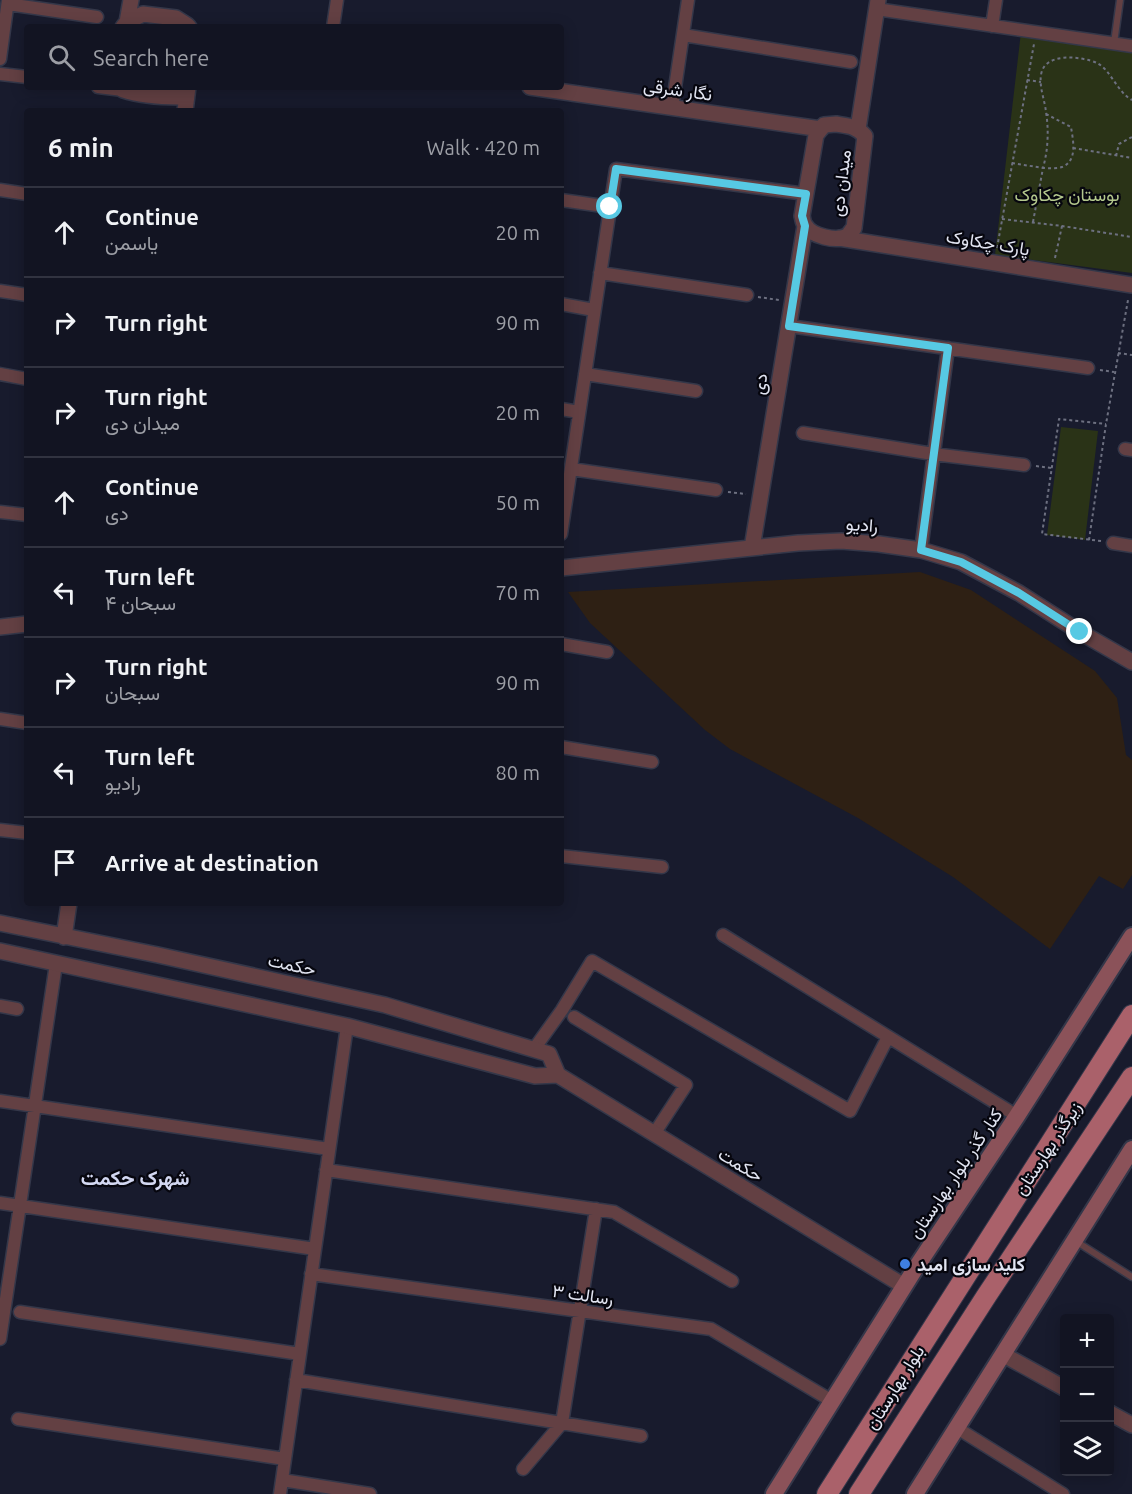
<!DOCTYPE html>
<meta charset="utf-8">
<style>
:root{--surface:#121422;--page:#1f212f;--text:#f1f3f6;--muted:#9c9ea5;--line:#313340}
body{margin:0;font-family:Ubuntu,Vazirmatn,sans-serif;background:var(--page);color:var(--text)}
.controls{position:absolute;right:18px;bottom:18px;display:grid;overflow:hidden;border-radius:6px;box-shadow:0 3px 15px #0003}
.controls button{width:54px;height:54px;display:grid;place-items:center;padding:0;border:0;border-bottom:2px solid var(--line);background:var(--surface);color:var(--text);font:30px sans-serif}
.stop{position:absolute;width:18px;height:18px;margin:-14px;border:4px solid #57c9e3;border-radius:50%;background:#fff}
.stop.end{background:#57c9e3;border-color:#fff;box-shadow:0 2px 6px #0008}
.list{margin:0;padding:0;list-style:none}
h2{display:flex;justify-content:space-between;align-items:center;height:78px;margin:0;padding:0 24px;font-size:26px}
h2 small{font-size:20px;font-weight:400;color:var(--muted)}
.list li{display:grid;grid-template-columns:39px 1fr auto;gap:18px;align-items:center;box-sizing:border-box;height:90px;padding:0 24px;border-top:2px solid var(--line)}
.list b{display:block;font-size:22px;white-space:nowrap}
.list p{margin:0;font-size:20px;white-space:nowrap;color:var(--muted)}
.list em{font-size:20px;font-style:normal;color:var(--muted)}
.icon{flex:none;width:33px;height:33px;fill:none;stroke:currentColor;stroke-width:2;stroke-linecap:round;stroke-linejoin:round}
.map{position:relative;flex:none;width:1132px;height:1494px;overflow:hidden}
.search{position:absolute;background:var(--surface);box-shadow:0 3px 15px #0003;left:24px;top:24px;width:540px;height:66px;display:flex;align-items:center;gap:15px;box-sizing:border-box;padding:0 21px;border-radius:6px;color:var(--muted);font-size:22px}
.panel{position:absolute;background:var(--surface);box-shadow:0 3px 15px #0003;left:24px;top:108px;width:540px;height:798px;border-radius:6px}
.map>svg:first-child{display:block}
</style>
<div class="map">
<svg width="1132" height="1494" viewBox="0 0 1132 1494">
<rect width="100%" height="100%" fill="#181b2d"/>
<path fill="#2e2014" d="M920 572 971 590 1095 671 1117 698 1126 755 1132 760V875L1123 889 1099 876 1050 949 953 877 858 818 730 749 705 730 590 623 568 592Z"/>
<path fill="#2a3317" d="M1021 32 1132 48V273L995 255Z
M1061 427 1098 431 1085 540 1047 535Z"/>
<g fill="none" stroke-linecap="round" stroke-linejoin="round">
<g stroke="#343749" stroke-width="9">
<path id="service" d="M1114 43 1120 0
M1077 1242 1132 1277"/>
</g>
<g stroke="#343749" stroke-width="15">
<path id="minor" d="M8 4 97 17
M876 9 1132 46
M992 26 996 0
M333 27 337 0
M683 35 851 62
M0 59 8 0
M0 74 27 77
M98 87 123 90
M672 108 688 0
M0 190 27 194
M561 200 610 207
M600 273 747 295
M0 291 27 295
M561 304 594 310
M789 326 1088 368
M0 374 27 379
M585 374 696 391
M561 409 579 412
M803 433 933 454 1024 465
M1125 449 1132 450
M571 469 716 490
M0 512 27 515
M561 534 616 169 806 194
M1113 543 1132 546
M921 550 948 348
M561 644 607 652
M0 719 27 723
M561 747 652 762
M0 830 27 833
M561 856 662 867
M723 935 1017 1116
M0 1006 17 1009
M574 1017 686 1085 654 1134
M534 1049 562 1010 592 961 850 1111 888 1037
M0 1101 329 1149
M326 1170 614 1212 732 1281
M0 1203 315 1249
M311 1274 711 1329 832 1401
M20 1312 300 1354
M0 1339 56 964
M296 1380 641 1436
M18 1419 285 1459
M957 1428 1063 1494
M523 1469 562 1423 596 1209
M282 1480 370 1494
M280 1494 347 1026"/>
</g>
<g stroke="#343749" stroke-width="18">
<path id="tertiary" d="M127 22 131 0
M123 27 127 22 143 14 176 18 187 25 189 27
M121 87 123 90C141 96 159 97 178 97L188 87
M530 87 821 129
M185 111 188 87
M836 124C849 126 856 126 865 136L854 228C852 229 849 235 847 236 836 242 811 236 805 225 803 223 803 219 802 216L816 135 824 125Z
M858 129 878 0
M839 238 1132 285
M752 548 805 226
M561 568 798 543 841 541 879 544 921 550 961 562 1019 593 1080 632 1132 662
M0 627 27 624
M0 923 158 955 385 1005 549 1054 558 1075
M64 937 69 903
M0 951 347 1026 535 1076 558 1075 904 1286
M1004 1355 1064 1388
M1110 1413 1132 1425"/>
</g>
<g stroke="#343749" stroke-width="20">
<path id="secondary" d="M774 1494 915 1269 1017 1116 1132 936
M915 1494 1132 1149"/>
</g>
<g stroke="#343749" stroke-width="22">
<path id="primary" d="M827 1494 1132 1015
M859 1494 987 1295 1132 1077"/>
</g>
<path stroke="#6d7080" stroke-width="2" stroke-dasharray="3 3" stroke-linecap="butt" d="M1027 80 1041 82
M1073 148 1132 158
M1116 156 1119 144 1132 137
M1012 163 1043 168C1048 150 1049 131 1046 112 1045 101 1039 87 1041 75 1044 52 1081 56 1097 63 1111 70 1117 92 1132 100
M1002 219 1062 226 1132 237
M1033 222 1043 168C1048 168 1057 169 1062 167 1078 161 1073 140 1071 127L1046 114
M997 248 1034 44
M1055 258 1062 226
M758 297 779 300
M1118 353 1132 355
M1100 370 1114 372
M1036 466 1051 468
M728 492 746 494
M1089 540 1106 424 1128 300
M1101 541 1042 534 1059 419 1106 424"/>
<use href="#service" stroke="#634043" stroke-width="6"/>
<use href="#minor" stroke="#634043" stroke-width="12"/>
<use href="#tertiary" stroke="#634043" stroke-width="15"/>
<use href="#secondary" stroke="#8b5259" stroke-width="16"/>
<use href="#primary" stroke="#aa616a" stroke-width="20"/>
</g>
<g fill="none" stroke-linecap="round" stroke-linejoin="round">
<path stroke="#57c9e3" stroke-width="8" d="M610 207 616 169 806 194 802 216 805 226 789 326 948 348 921 550 961 562 1019 593 1080 632"/>
</g>
<circle fill="#3f7fe0" stroke="#06060e" stroke-width="2" cx="905" cy="1264" r="6"/>
<g text-anchor="middle" dominant-baseline="central" stroke-width="4.5" stroke-linejoin="round" paint-order="stroke">
<g font-size="18" fill="#e2e5f2" stroke="#06060e">
<text transform="translate(678 89) rotate(8)">نگار شرقی</text>
<text transform="translate(840 183) rotate(-83)">میدان دی</text>
<text transform="translate(988 242) rotate(9)">پارک چکاوک</text>
<text transform="translate(759 384) rotate(-81)">دی</text>
<text transform="translate(862 524) rotate(4)">رادیو</text>
<text transform="translate(292 964) rotate(12)">حکمت</text>
<text transform="translate(1047 1148) rotate(-57)">زیرگذر بهارستان</text>
<text transform="translate(741 1164) rotate(31)">حکمت</text>
<text transform="translate(955 1173) rotate(-56)">کنار گذر بلوار بهارستان</text>
<text transform="translate(583 1294) rotate(8)">رسالت ۳</text>
<text transform="translate(894 1387) rotate(-58)">بلوار بهارستان</text>
</g>
<g font-size="18" fill="#b4c88d" stroke="#06060e">
<text x="1067" y="194">بوستان چکاوک</text>
</g>
<g font-size="18" font-weight="bold" fill="#e2e5f2" stroke="#06060e" text-anchor="start">
<text x="917" y="1264">کلید سازی امید</text>
</g>
<g font-size="20" font-weight="bold" fill="#d3d8f2" stroke="#06060e">
<text x="135" y="1177">شهرک حکمت</text>
</g>
</g>
</svg>
<div class="controls">
<button>+</button>
<button>−</button>
<button><svg class="icon" aria-label="layers" viewBox="0 0 24 24"><path d="M12 4l9 5-9 5-9-5zM3 14l9 5 9-5"/></svg></button>
</div>
<div class="stop" style="left:610px;top:207px"></div>
<div class="stop end" style="left:1080px;top:632px"></div>
<div class="search"><svg class="icon" aria-label="search" viewBox="0 0 24 24"><circle cx="10" cy="10" r="6"/><path d="M15 15l6 6"/></svg>Search here</div>
<section class="panel">
<h2>6 min<small>Walk · 420 m</small></h2>
<ul class="list">
<li><svg class="icon" aria-label="ahead" viewBox="0 0 24 24"><path d="M12 20V5M6 11l6-6 6 6"/></svg><div><b>Continue</b><p>یاسمن</p></div><em>20 m</em></li>
<li><svg class="icon" aria-label="right" viewBox="0 0 24 24"><path d="M7 20v-9h11M14 6l5 5-5 5"/></svg><div><b>Turn right</b></div><em>90 m</em></li>
<li><svg class="icon" aria-label="right" viewBox="0 0 24 24"><path d="M7 20v-9h11M14 6l5 5-5 5"/></svg><div><b>Turn right</b><p>میدان دی</p></div><em>20 m</em></li>
<li><svg class="icon" aria-label="ahead" viewBox="0 0 24 24"><path d="M12 20V5M6 11l6-6 6 6"/></svg><div><b>Continue</b><p>دی</p></div><em>50 m</em></li>
<li><svg class="icon" aria-label="left" viewBox="0 0 24 24"><path d="M17 20v-9H6M10 6l-5 5 5 5"/></svg><div><b>Turn left</b><p>سبحان ۴</p></div><em>70 m</em></li>
<li><svg class="icon" aria-label="right" viewBox="0 0 24 24"><path d="M7 20v-9h11M14 6l5 5-5 5"/></svg><div><b>Turn right</b><p>سبحان</p></div><em>90 m</em></li>
<li><svg class="icon" aria-label="left" viewBox="0 0 24 24"><path d="M17 20v-9H6M10 6l-5 5 5 5"/></svg><div><b>Turn left</b><p>رادیو</p></div><em>80 m</em></li>
<li><svg class="icon" aria-label="arrive" viewBox="0 0 24 24"><path d="M6 21V4h12l-3 4 3 4H6"/></svg><div><b>Arrive at destination</b></div></li>
</ul>
</section>
</div>
